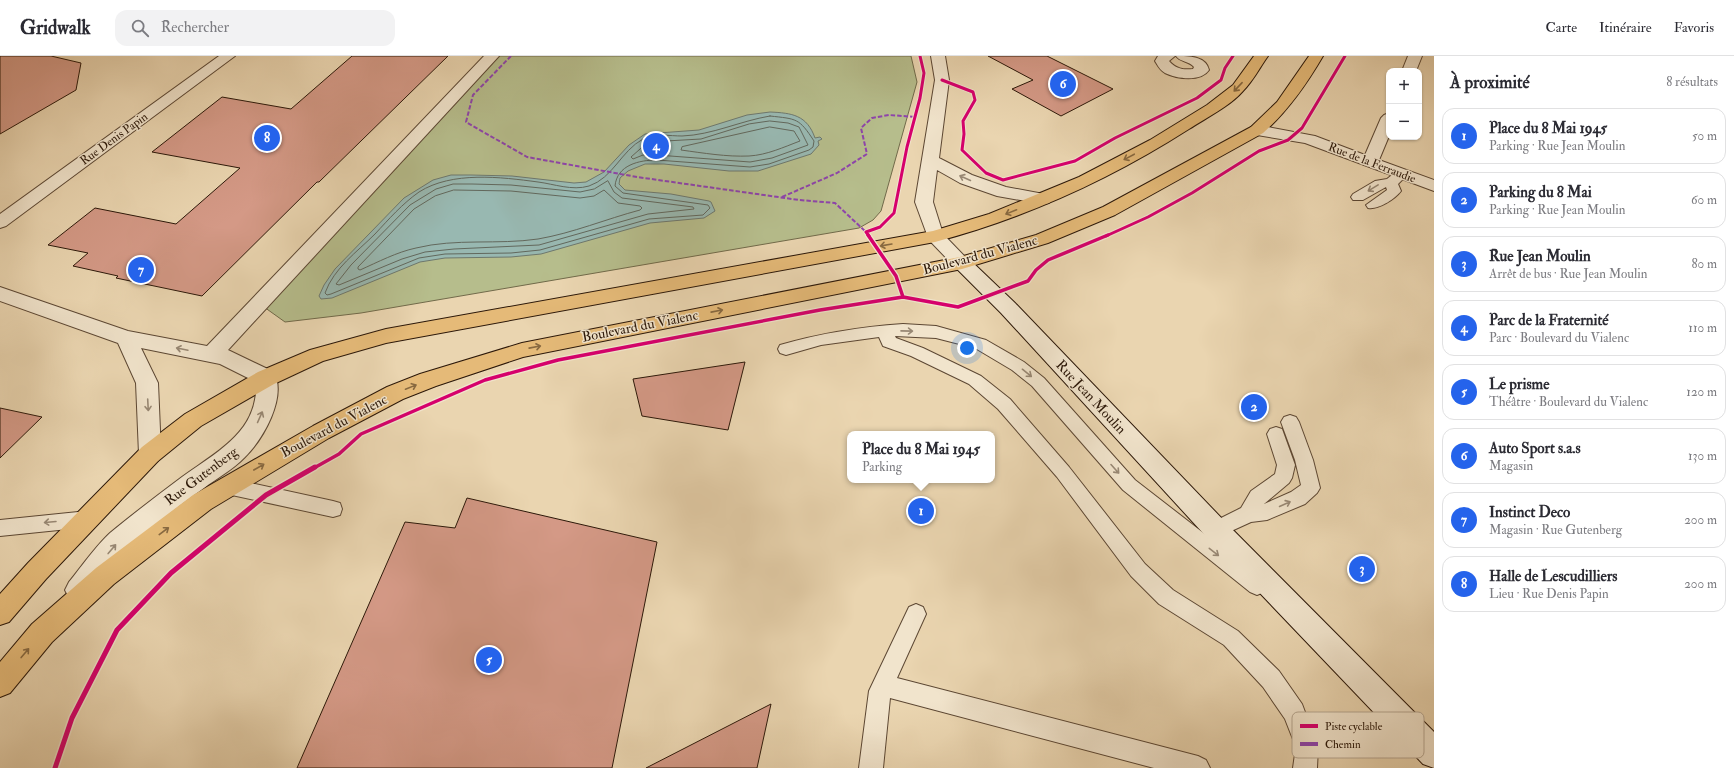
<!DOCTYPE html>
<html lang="fr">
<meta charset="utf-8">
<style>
:root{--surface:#fff;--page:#f2f2f3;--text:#2b2b33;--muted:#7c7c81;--line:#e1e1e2;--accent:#2563eb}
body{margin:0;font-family:"IM FELL Double Pica",serif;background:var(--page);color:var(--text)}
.controls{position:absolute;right:12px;top:12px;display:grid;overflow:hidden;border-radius:8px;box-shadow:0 1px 3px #0004}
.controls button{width:36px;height:36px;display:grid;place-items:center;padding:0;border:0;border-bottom:1px solid var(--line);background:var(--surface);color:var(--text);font:20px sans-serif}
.you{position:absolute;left:967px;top:292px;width:14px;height:14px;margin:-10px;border:3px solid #fff;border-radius:50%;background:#1a73e8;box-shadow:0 0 0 6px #1a73e833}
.badge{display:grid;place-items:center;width:26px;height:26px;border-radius:50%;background:var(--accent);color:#fff;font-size:13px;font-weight:700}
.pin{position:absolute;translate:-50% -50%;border:2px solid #fff;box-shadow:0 1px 4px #0006}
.popup{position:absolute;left:847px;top:375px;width:148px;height:52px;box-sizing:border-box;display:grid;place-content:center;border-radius:8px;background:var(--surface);filter:drop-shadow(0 1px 3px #0005);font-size:13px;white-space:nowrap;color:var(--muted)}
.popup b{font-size:15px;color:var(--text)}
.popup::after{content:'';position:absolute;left:50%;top:100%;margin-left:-8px;border:8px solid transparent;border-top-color:var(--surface)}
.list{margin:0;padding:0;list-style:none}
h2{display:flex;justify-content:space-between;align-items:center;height:52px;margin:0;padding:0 16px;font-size:17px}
h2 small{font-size:13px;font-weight:400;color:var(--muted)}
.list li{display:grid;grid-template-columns:26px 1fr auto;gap:12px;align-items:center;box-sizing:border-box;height:56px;margin:0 8px 8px;padding:0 8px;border:1px solid var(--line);border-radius:12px}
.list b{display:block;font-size:15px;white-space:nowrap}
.list p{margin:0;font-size:13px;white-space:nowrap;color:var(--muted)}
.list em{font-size:13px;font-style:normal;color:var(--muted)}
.icon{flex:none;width:22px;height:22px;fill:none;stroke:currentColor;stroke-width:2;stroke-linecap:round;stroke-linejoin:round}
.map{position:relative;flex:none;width:1434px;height:712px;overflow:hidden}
header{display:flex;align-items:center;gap:24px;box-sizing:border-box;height:56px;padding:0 20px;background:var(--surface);border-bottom:1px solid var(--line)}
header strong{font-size:19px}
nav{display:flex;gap:22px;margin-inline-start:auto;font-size:14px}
.search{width:280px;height:36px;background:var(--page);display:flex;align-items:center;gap:10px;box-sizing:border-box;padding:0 14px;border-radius:12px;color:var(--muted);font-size:15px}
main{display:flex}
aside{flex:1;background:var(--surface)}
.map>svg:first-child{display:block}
</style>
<header>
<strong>Gridwalk</strong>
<div class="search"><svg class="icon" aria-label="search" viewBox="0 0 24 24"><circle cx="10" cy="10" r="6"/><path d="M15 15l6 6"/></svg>Rechercher</div>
<nav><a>Carte</a><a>Itinéraire</a><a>Favoris</a></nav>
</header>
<main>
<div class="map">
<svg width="1434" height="712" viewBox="0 0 1434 712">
<rect width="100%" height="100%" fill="#ead5b0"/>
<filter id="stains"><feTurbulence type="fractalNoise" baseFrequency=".005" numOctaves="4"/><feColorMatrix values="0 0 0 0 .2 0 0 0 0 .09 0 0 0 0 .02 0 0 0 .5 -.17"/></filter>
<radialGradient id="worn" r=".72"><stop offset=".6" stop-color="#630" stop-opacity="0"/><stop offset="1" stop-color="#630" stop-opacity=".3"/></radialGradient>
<path fill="#b6bd8c" stroke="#716a4a" d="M498 0H911L917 26 881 155 873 164 859 172 361 257 285 266 264 251Z"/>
<path fill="#98b8b1" stroke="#6d786e" d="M770 56C792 57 807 59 815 82L820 81 822 83 818 85 819 89 811 98 758 115H729L664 108H645L628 115 620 122 619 128 625 134 671 138 709 145 711 146 715 155 704 162 650 167 541 198 511 201 445 202 420 206 332 242 321 243 319 240 324 229 335 213 404 142 433 124 451 119H471L512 120 574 127 586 126 604 116 629 89 645 78 699 74 747 59Z"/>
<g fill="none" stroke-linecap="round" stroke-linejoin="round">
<path stroke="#62685d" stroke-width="1" d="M770 60C797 63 799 62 814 85L813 91 809 94 769 108 750 111 657 104C639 104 617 109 615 130L623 137 708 149 710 152 703 159 649 163 540 194 511 197 445 198 419 202 331 238 327 239 325 237C334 212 357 196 375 178 389 163 402 148 419 136 452 115 501 121 538 126 554 128 572 135 589 130 613 122 621 95 643 83 654 77 670 80 682 80 712 79 740 65 770 60Z
M770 65 788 67 799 71 808 89 772 102 750 106 657 99H643L633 103 631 101 648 86 701 83 749 68Z
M770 71 794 75 800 85C784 91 767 99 749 100 727 101 703 97 681 94L682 91Z
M608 125 614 136 622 142 693 151 694 153 648 158 539 189 454 193 425 196 402 203 339 229 336 228 351 209 410 149 436 133 453 128H472L511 129 580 136 594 133Z
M454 134 511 135 580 142 594 140 604 134 618 147 640 150 642 152 640 154C606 163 573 177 538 183 498 189 456 182 416 192 397 196 378 206 360 214L358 213V211L414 153 435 140Z"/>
</g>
<path fill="#d49986" stroke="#2c1809" d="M0 0H51L81 7 76 34 0 78Z
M352 0H448L319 126H317L202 240 116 222 118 220 73 210 88 197 48 189 95 152 176 168 240 112 152 96 222 41 291 53Z
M988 0H1047L1113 33 1061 60 1012 33 1033 24Z
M745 306 728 374 642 360 633 323Z
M0 352 42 361 0 402Z
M467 442 657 486 612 712H297L405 466 455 472Z
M771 648 757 712H646Z"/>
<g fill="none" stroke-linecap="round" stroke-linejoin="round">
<g stroke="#5c4733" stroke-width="2">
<path id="lane" d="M1402 114 1407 115 1408 118 1398 128 1401 135C1395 143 1378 154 1368 152L1366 149 1387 134 1386 131 1363 144H1353L1351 141 1353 138 1375 125 1387 123 1397 115Z
M903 268 936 270 986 284 1024 306 1044 322 1135 424 1264 524 1267 530 1264 536 1257 539 1250 536 1123 434 1032 330 1012 314 975 292 936 282 895 280 896 282 923 292 981 320 1010 343 1069 411 1145 508 1173 534 1238 575 1279 615 1302 648 1305 656 1318 691 1317 712H1293L1296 691 1285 663 1263 631 1224 589 1159 548 1131 520 1057 421 998 353 969 328 911 300 883 290 879 281 821 289 786 299 780 297 778 293 780 289C822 277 860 271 903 268Z
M1290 359 1296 361 1299 366 1313 404 1320 432 1317 437 1305 448 1267 464 1251 466 1216 482 1209 480 1206 474 1209 468 1241 452 1251 435 1275 418 1277 409 1267 378 1270 373 1276 371 1282 373 1295 409 1292 422 1289 427 1264 448 1291 436 1301 429 1295 404 1281 366 1284 361Z
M227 422 333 445 340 447 342 453 340 459 333 461 227 438 221 435 218 430 221 425Z
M88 455 95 457 97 463 95 469 88 471 0 480V464Z
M916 548 923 551 926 558 897 622 1198 700 1206 704 1210 712H1154L890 642 883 712H859L869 635 909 551Z"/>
</g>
<g stroke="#5c4733" stroke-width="2">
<path id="street" d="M219 0H235L6 170 0 172V158Z
M484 0H499L228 294 274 316C287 342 263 383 245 401 234 413 217 422 204 432 178 450 151 472 128 493 113 507 100 526 87 542L78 546 69 542 65 534 69 526C82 510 95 491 110 477 133 458 158 439 182 421 216 396 259 376 256 326L220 308 141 292 158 327 161 398 158 405 150 407 142 405 139 398 136 327 118 287 0 245V231L128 275 207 290Z
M931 0H945L949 24 939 102 972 119 1006 131 1049 139 1052 143 1049 147 1043 148 997 140 960 127 937 114 933 146 943 178 971 207 969 211 962 213 955 211 929 184 915 146 935 24Z
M1158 0H1175L1169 5C1176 13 1183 14 1193 13L1194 11C1189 5 1180 6 1176 0 1189 0 1206 0 1209 14 1201 26 1177 23 1165 17 1160 14 1158 10 1155 5Z
M1408 0H1422L1416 15H1402Z
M1389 57V80L1379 104 1434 124V135L1305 87 1257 79 1251 77 1249 74 1251 71 1257 69 1315 80 1365 99 1381 62 1384 59Z"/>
</g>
<g stroke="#2c1809" stroke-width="2">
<path id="secondary" d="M962 201 969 203 1015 247 1231 472 1434 676V712L1423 708 1213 488 1001 257 955 211 953 207 955 203Z"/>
</g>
<g stroke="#2c1809" stroke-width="2">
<path id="primary" d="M1254 0H1268C1260 11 1253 25 1243 35 1230 50 1206 62 1189 73 1111 123 1025 162 935 186L386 287 323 305 274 328 201 370 158 405 46 523 9 566 0 569V538L28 507 142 391 185 358 258 316 310 294 386 273 933 175 989 158 1079 121 1150 84 1207 49 1233 29Z
M1309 0H1323C1306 29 1288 55 1263 77L1115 159 1048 187 962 213 523 301 436 330 403 343 329 382 211 453 114 528 52 586 10 637 0 641V606L32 568 96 512 193 439 313 370 387 331 420 318 522 287 960 201 1036 179 1103 151 1251 71 1277 46Z"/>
</g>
<use href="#lane" fill="#f1e4cc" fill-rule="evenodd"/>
<use href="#street" fill="#f1e4cc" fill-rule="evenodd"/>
<use href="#secondary" fill="#f1e4cc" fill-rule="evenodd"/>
<use href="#primary" fill="#e5ba78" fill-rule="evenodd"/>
<path stroke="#8e44ad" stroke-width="2" stroke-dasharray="4.5 2" stroke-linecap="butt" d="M511 0 473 39 466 66 527 101 637 121 799 144 835 147 866 176
M782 141 837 117 867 98 861 72 872 62 889 59 916 61"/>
<g stroke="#f1e4cc" stroke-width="5">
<path id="cycleway-far2" d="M942 24 973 36 975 44 963 65 964 78 962 94 986 117 1003 124 1075 105 1115 82 1197 42 1221 24 1225 12 1233 0
M869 180 866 176 880 171 894 157 907 91 920 42 924 17 920 0
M1106 180 1148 161 1192 137 1259 95 1288 84 1302 72 1345 0"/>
</g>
<g stroke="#f1e4cc" stroke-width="6">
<path id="cycleway-far1" d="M868 179 896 220 903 241
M314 412 339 398 361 378 485 324 558 304 820 254 903 241 958 251 1028 225 1036 214 1048 204 1108 179"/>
</g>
<g stroke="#f1e4cc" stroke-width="8">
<path id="cycleway" d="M55 712 72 662 117 574 171 517 266 439 315 411"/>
</g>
<use href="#cycleway-far2" stroke="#d6006c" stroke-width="3"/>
<use href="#cycleway-far1" stroke="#d6006c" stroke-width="3.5"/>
<use href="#cycleway" stroke="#d6006c" stroke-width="5"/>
</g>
<defs><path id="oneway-shaft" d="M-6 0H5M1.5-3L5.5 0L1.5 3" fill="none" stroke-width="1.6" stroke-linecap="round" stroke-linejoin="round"/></defs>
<g stroke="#886940">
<use href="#oneway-shaft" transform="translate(1238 31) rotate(133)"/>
<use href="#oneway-shaft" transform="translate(1129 101) rotate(152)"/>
<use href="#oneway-shaft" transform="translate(1011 156) rotate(158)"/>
<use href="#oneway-shaft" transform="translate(886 189) rotate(170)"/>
<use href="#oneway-shaft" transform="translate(717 255) rotate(-11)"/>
<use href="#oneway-shaft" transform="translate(535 291) rotate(-11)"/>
<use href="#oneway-shaft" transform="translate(411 331) rotate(-22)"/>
<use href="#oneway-shaft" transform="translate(259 411) rotate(-30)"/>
<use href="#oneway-shaft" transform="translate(164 475) rotate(-37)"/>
<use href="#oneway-shaft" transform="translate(25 597) rotate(-50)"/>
</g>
<g stroke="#988874">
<use href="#oneway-shaft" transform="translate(965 122) rotate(-156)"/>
<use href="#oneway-shaft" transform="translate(1373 132) rotate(149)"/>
<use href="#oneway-shaft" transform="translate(907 275) rotate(1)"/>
<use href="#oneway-shaft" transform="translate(182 293) rotate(-168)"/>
<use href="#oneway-shaft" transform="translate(1027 317) rotate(39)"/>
<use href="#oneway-shaft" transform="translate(148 349) rotate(87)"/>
<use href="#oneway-shaft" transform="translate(260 361) rotate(-66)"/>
<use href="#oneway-shaft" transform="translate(1115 413) rotate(48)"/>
<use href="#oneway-shaft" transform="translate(1285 448) rotate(-24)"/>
<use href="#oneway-shaft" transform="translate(50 466) rotate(175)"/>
<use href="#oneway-shaft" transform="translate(112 493) rotate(-50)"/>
<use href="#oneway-shaft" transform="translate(1214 496) rotate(38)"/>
</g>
<g text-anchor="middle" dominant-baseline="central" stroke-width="3" stroke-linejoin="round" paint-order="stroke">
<g font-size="12" fill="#2c1809" stroke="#f1e4cc">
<text transform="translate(114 83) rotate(-36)">Rue Denis Papin</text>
<text transform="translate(1372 107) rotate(21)">Rue de la Ferraudie</text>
</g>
<g font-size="14" fill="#2c1809" stroke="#f1e4cc">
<text transform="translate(980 199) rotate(-15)">Boulevard du Vialenc</text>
<text transform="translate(640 270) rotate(-11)">Boulevard du Vialenc</text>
<text transform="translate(1091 341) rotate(47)">Rue Jean Moulin</text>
<text transform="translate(334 370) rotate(-28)">Boulevard du Vialenc</text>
<text transform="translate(201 420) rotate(-37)">Rue Gutenberg</text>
</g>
</g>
<rect x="1292" y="656" width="132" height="46" rx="6" fill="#f1e4cc" stroke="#b6a792" stroke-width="1"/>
<rect x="1300" y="668" width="18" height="4" fill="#d6006c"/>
<rect x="1300" y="686" width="18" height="4" fill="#8e44ad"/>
<g font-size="11" fill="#2c1809">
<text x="1325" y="674">Piste cyclable</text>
<text x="1325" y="692">Chemin</text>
</g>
<rect width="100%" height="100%" filter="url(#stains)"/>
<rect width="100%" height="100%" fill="url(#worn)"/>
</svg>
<div class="controls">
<button>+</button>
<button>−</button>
</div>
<div class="you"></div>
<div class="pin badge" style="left:921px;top:455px">1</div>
<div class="popup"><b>Place du 8 Mai 1945</b>Parking</div>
<div class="pin badge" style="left:1254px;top:351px">2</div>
<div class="pin badge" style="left:1362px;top:513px">3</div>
<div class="pin badge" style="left:656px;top:90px">4</div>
<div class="pin badge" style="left:489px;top:604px">5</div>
<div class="pin badge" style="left:1063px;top:28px">6</div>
<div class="pin badge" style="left:141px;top:214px">7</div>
<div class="pin badge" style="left:267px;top:82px">8</div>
</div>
<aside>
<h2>À proximité<small>8 résultats</small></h2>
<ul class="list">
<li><span class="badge">1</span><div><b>Place du 8 Mai 1945</b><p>Parking · Rue Jean Moulin</p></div><em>50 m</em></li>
<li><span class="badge">2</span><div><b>Parking du 8 Mai</b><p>Parking · Rue Jean Moulin</p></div><em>60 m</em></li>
<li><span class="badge">3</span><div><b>Rue Jean Moulin</b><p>Arrêt de bus · Rue Jean Moulin</p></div><em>80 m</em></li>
<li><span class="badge">4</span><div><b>Parc de la Fraternité</b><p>Parc · Boulevard du Vialenc</p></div><em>110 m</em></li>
<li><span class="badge">5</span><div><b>Le prisme</b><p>Théâtre · Boulevard du Vialenc</p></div><em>120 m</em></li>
<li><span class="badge">6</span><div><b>Auto Sport s.a.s</b><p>Magasin</p></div><em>130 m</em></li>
<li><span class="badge">7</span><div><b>Instinct Deco</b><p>Magasin · Rue Gutenberg</p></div><em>200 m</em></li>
<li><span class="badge">8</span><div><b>Halle de Lescudilliers</b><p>Lieu · Rue Denis Papin</p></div><em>200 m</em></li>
</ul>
</aside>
</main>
